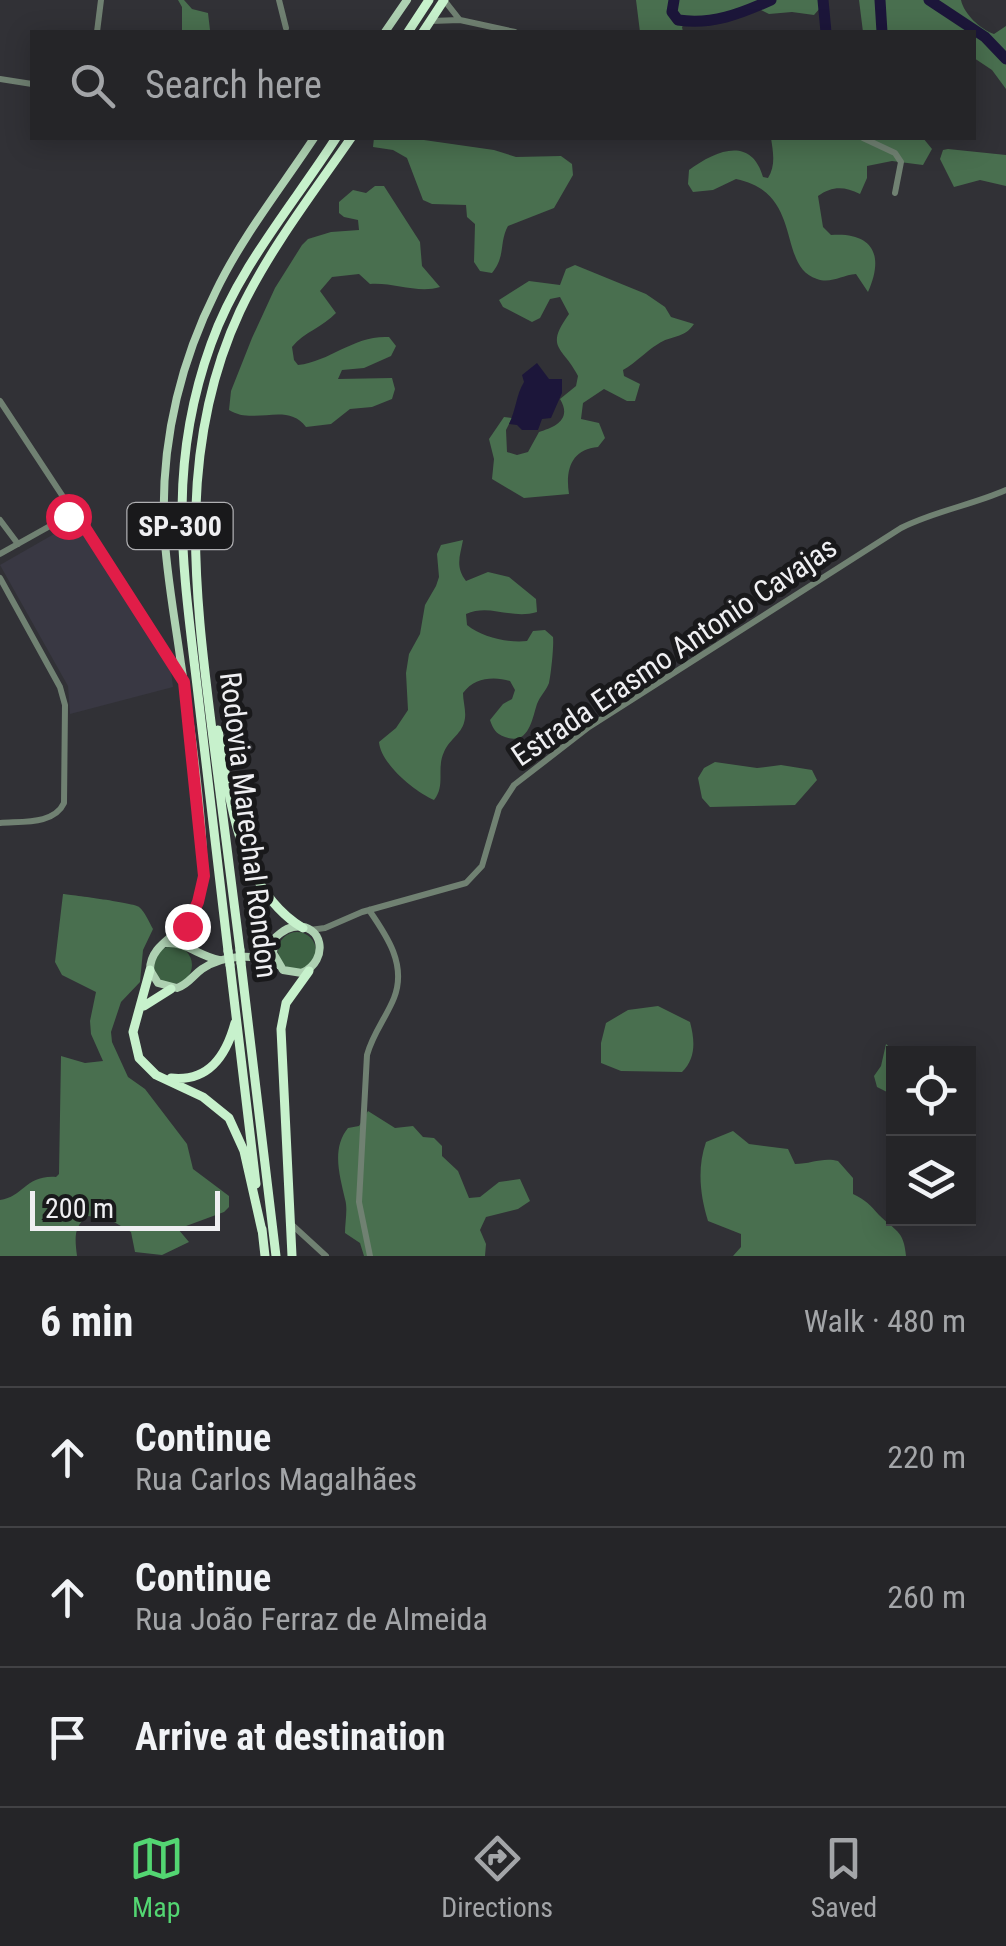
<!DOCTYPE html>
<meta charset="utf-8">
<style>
:root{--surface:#252528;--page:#313134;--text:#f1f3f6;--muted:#a3a5a8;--line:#424245;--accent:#53d672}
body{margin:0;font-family:"Roboto Condensed",sans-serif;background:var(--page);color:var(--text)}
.controls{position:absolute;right:30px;bottom:30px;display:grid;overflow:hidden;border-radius:0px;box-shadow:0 5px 25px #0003}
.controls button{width:90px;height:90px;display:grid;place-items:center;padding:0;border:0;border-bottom:2px solid var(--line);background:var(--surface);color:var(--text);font:50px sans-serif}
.scale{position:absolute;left:30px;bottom:25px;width:190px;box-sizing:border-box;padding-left:10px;border:5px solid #efeff2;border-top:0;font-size:28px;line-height:35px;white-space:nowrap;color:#efeff2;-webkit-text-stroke:8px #19191b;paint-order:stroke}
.stop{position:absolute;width:30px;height:30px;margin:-22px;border:8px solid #e11d48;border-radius:50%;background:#fff}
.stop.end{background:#e11d48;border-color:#fff;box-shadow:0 2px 10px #0008}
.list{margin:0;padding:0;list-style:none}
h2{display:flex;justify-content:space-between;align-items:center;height:130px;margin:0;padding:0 40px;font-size:42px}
h2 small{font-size:32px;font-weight:400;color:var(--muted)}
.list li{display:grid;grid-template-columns:65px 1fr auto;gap:30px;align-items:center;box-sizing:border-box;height:140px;padding:0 40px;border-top:2px solid var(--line)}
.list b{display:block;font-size:38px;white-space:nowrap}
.list p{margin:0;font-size:32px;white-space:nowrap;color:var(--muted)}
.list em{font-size:32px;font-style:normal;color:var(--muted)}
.icon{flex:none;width:55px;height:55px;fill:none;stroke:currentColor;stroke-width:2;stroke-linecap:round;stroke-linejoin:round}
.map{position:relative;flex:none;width:1006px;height:1256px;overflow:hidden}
.search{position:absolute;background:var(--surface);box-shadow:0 5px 25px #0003;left:30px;right:30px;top:30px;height:110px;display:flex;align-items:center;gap:25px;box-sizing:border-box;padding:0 35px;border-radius:0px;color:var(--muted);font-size:38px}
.sheet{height:550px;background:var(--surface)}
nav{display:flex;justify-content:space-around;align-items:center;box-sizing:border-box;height:140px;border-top:2px solid var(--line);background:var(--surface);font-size:28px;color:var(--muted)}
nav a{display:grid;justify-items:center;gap:5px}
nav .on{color:var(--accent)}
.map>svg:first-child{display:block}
</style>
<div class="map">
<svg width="1006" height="1256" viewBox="0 0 1006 1256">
<rect width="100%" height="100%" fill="#313136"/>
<path fill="#393843" d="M75 522 171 671 173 687 70 714 68 686 0 565Z"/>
<path fill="#3d6143" d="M278 951a19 19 0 1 1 38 0a19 19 0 1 1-38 0Z
M154 965a19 19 0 1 1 38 0a19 19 0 1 1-38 0Z"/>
<path fill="#496f4f" d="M178 0H184L192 9 208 13 210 30 221 32H182V7Z
M636 0H827L814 15 792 12 769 14 751 5 722 15 689 19 682 27 683 32H640Z
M859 0H961C964 14 980 29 994 34L1006 26V89L992 70 974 58V32H863Z
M374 138H410L494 150 516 157 561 156 572 164 573 175 554 208 508 226C499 242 506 256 492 273L480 271 474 262 475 224 467 217 466 205 432 204 423 200 407 158 393 150 373 147Z
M771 138H923L932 149 923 165 892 161 867 166V178L860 194C844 186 832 186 818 196L823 227 831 235C872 232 885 254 868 292L856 274C842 275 831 284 817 279 776 266 805 193 736 179L713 190 693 192 688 184 689 170C715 151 751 135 763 177L768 178C776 165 773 152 771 138Z
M948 149 1006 155V186L980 180 954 187 940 159 943 150Z
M375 186H384L420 242 422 266 440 287C418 294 393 282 370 284L359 274 332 277 320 291 336 313C323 327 304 332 292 347L294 360 298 365C331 361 354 335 389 337L396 346 391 356 364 368 342 370 338 379 392 378 395 389 392 399 372 407 350 409 331 424 306 427C287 401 254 426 229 410L231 391 252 338 275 288 302 245 308 239 331 232 359 230 358 220 344 217 339 213V202L353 190 366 193Z
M575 265 646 294 665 307 671 317 694 324C684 339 671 335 658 344 645 352 637 362 623 370L624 376 640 384 635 401H627L604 389 583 403 581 419 599 423 605 438 598 447C572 449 565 469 569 494L524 498 492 479 494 459 489 439 504 417 512 418 506 430 507 452 517 455 528 452 539 432C556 427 572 419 560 399L576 386 578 376C563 346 544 349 569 314L560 297 550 299 540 318 532 322 503 307 499 300 529 281 560 285 566 269Z
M463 540C460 556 455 567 466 581L488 572 509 577 536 599 537 612C511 620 490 603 466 614L467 625C482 637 507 643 527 641L533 631 545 630 553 637C554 646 551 674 549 683 546 691 540 696 537 704 532 719 529 746 505 737 496 734 493 729 490 720L503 704 512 699 515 690 510 681C493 676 474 678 463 693 463 701 466 710 465 718 463 734 450 738 444 752 436 769 446 785 434 800 414 791 381 764 379 742L396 728 408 710 406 673 409 654 420 634 425 605 436 586 439 577 437 554 441 545Z
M715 762 757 768 781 765 812 770 817 780 795 805 710 807 702 798 698 778 704 768Z
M63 894C73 895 135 903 139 907 145 912 149 922 153 929L143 950 140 982 121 1002 111 1032 112 1042 128 1077 145 1089 187 1144 193 1169 229 1196V1207L224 1212 178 1229 189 1242 162 1255 135 1252 131 1232 109 1219 88 1216C73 1226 75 1239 77 1256H0V1200C24 1197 25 1175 56 1177L59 1174 61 1056 85 1063 103 1061 91 1034 90 1021 96 992 62 975 55 962Z
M658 1006 690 1022C695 1041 696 1058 682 1072L621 1071 601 1063V1043L606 1023 628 1010Z
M886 1044 896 1053 893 1095 877 1087 874 1076 881 1066Z
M368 1111 395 1128 413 1126 423 1137 434 1138 442 1146V1156L458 1171 469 1198 480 1197 499 1182 520 1179 530 1201 518 1209 486 1217 480 1230 486 1244 485 1256H364L360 1243 345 1233C345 1222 348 1209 345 1199 340 1176 331 1149 348 1128L359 1126Z
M733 1131 749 1144 788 1149 795 1164C811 1164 823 1157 838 1161L853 1178V1194C866 1200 870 1205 879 1215 895 1231 904 1230 906 1256H733L741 1247V1234L708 1221C700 1195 697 1168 706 1142Z"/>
<path fill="#1c163a" d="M537 363 549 379H562V393L551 418 542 419 538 430H522L517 425 509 424C516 410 516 395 524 382L522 375Z"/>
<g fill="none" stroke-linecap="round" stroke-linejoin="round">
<path stroke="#1c163a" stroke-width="11" d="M674 0 672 12 678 20C712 25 740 14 771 0
M823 0 826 32
M880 0 882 32
M929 0 985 37 1006 59"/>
<path stroke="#708172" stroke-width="6" d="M279 0 286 28
M444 0 459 19
M431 21 460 20 515 32
M97 32 101 0
M0 79 32 84
M863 138 895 153 901 162 895 193
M0 401 181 676
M0 520 18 544
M0 554 75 512
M0 578 60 687 65 705 64 803C54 825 21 821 0 823
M369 910C387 936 407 965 394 998 386 1018 373 1033 367 1055L359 1202 370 1256
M310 930 325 928 362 912 466 883 482 866 499 808 514 785 589 727 901 528C935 511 972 505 1006 490
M290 1223 326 1256"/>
<path stroke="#aed1b2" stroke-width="8" d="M385 32 407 0
M167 943C185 942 200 956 219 960
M255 955C268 948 278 930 293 927 323 922 330 960 302 973L283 970 273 953 275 939
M278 965C256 952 223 955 202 969 192 976 189 984 177 988L158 983 150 970C150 946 174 938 188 921 198 908 202 892 204 876 202 806 192 733 181 664 175 619 166 573 164 528 161 446 179 365 216 291 242 237 281 188 314 138"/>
<path stroke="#c7f1cc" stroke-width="9" d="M408 32 429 0
M423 32 444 0
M218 730C230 798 238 889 303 928
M240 950C231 876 221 803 212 730 194 587 177 446 240 311 269 250 313 193 351 138
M228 951C218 868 209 786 199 703 184 573 165 471 211 344 238 268 293 205 336 138
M241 963 276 1256
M230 965 256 1184
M150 970 133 1032 139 1058 156 1075 203 1097 229 1118 244 1151 262 1231
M144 1006 171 989
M171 1078C209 1082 226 1056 235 1023
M262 1229 265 1256
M292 1256 281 1029 286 1003 309 971"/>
<path stroke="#c7f1cc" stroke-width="9" d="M240 950 241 963
M228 951 230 965"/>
</g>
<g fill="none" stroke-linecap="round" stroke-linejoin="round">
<path stroke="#e11d48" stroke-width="12" d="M68 516 75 512 184 682 204 876 198 902 187 926"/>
</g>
<g text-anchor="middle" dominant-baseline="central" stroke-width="10" stroke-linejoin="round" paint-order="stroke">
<rect fill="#19191b" stroke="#afafb2" stroke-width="2.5" x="127.5" y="503" width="105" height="46" rx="8"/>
<g font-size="28" font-weight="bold" fill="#efeff2">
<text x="180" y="526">SP-300</text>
</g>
<g font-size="30" fill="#efeff2" stroke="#19191b">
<text transform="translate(674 651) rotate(-34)">Estrada Erasmo Antonio Cavajas</text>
<text transform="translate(249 825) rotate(83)">Rodovia Marechal Rondon</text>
</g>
</g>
</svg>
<div class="controls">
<button><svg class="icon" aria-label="locate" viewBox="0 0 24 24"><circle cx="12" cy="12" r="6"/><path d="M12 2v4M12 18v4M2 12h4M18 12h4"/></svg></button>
<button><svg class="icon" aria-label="layers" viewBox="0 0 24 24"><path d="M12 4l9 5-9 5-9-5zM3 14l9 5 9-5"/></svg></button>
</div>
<div class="scale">200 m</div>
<div class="stop" style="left:68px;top:516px"></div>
<div class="stop end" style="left:187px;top:926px"></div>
<div class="search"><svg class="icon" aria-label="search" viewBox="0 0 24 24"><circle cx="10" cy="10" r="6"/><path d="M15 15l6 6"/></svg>Search here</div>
</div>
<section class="sheet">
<h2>6 min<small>Walk · 480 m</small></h2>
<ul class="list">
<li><svg class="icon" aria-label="ahead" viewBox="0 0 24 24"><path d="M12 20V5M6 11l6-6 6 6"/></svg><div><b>Continue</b><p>Rua Carlos Magalhães</p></div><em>220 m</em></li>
<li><svg class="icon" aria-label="ahead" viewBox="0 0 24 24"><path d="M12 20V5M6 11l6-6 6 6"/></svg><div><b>Continue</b><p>Rua João Ferraz de Almeida</p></div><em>260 m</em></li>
<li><svg class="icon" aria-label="arrive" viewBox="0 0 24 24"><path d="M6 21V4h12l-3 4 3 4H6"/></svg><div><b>Arrive at destination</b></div></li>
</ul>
</section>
<nav>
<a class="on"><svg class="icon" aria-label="map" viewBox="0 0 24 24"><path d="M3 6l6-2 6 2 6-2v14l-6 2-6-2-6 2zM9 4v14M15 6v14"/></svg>Map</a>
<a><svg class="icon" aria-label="directions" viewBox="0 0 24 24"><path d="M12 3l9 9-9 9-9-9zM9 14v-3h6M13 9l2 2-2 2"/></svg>Directions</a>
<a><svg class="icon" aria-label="saved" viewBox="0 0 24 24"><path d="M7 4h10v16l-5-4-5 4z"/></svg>Saved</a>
</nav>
